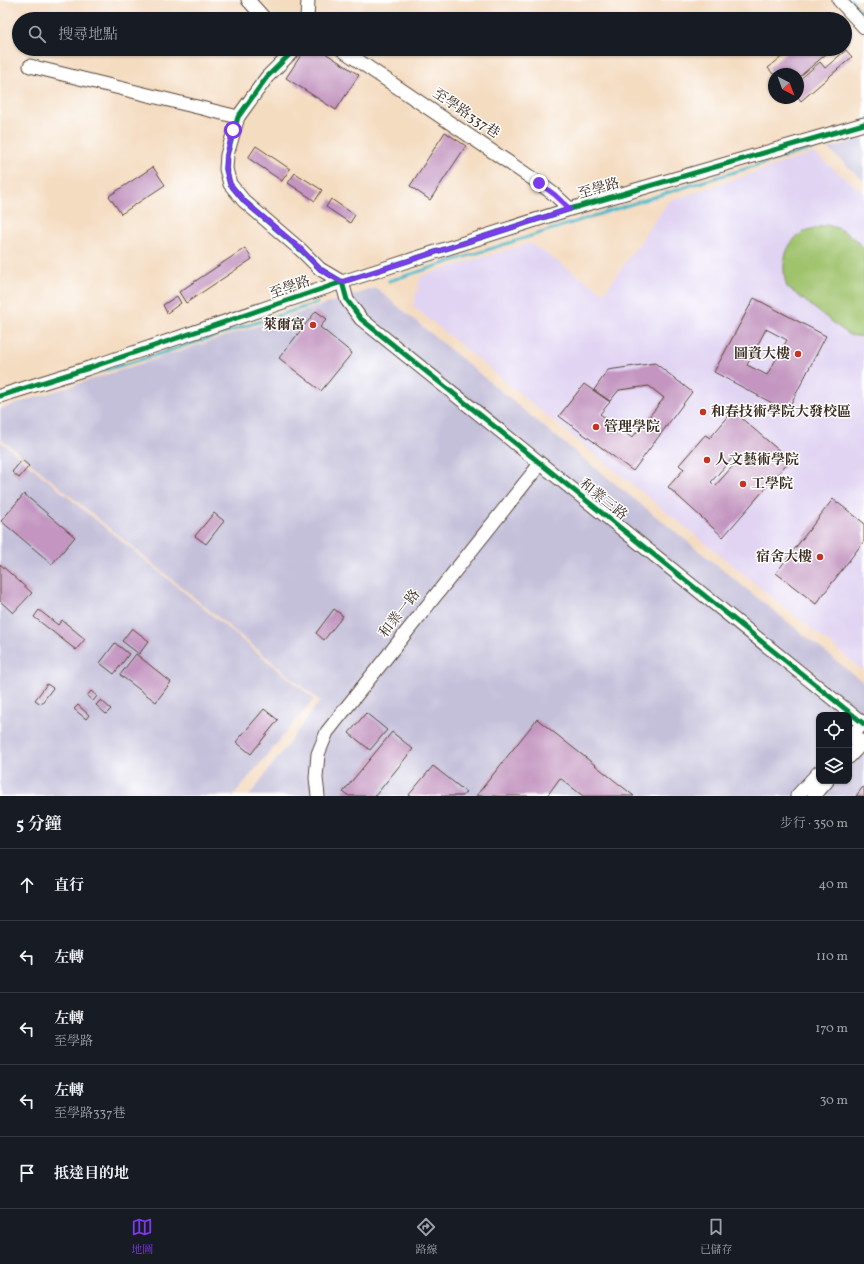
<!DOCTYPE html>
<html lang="zh-TW">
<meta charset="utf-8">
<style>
:root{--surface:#171b24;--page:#20242c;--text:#f1f3f6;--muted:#9ea1a6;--line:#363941;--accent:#7c3aed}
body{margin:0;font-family:Vollkorn,"Noto Serif TC",serif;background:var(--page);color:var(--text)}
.controls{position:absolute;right:12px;bottom:12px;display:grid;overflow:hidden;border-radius:8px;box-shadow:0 1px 3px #0004}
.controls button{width:36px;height:36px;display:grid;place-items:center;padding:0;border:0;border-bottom:1px solid var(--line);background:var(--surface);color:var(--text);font:20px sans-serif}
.compass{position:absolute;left:768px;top:68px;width:36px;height:36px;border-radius:50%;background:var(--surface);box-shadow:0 1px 3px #0004;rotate:139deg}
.stop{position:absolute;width:12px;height:12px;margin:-9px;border:3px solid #7c3aed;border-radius:50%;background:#fff}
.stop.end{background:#7c3aed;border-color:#fff;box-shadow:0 1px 4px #0008}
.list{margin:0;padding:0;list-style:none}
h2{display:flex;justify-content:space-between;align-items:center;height:52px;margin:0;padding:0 16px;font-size:17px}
h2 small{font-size:13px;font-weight:400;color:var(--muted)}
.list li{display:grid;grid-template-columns:26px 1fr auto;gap:12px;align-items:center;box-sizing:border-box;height:72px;padding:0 16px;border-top:1px solid var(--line)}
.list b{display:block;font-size:15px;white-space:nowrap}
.list p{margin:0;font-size:13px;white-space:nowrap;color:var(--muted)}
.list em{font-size:13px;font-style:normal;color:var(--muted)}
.icon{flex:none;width:22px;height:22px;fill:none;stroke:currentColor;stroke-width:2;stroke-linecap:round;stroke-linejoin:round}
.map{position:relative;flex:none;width:864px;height:796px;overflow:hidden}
.search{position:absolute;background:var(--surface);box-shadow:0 1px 3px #0004;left:12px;right:12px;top:12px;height:44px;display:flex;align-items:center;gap:10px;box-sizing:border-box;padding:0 14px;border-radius:22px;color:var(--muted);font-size:15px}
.sheet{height:412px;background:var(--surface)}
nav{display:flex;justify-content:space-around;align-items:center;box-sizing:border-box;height:56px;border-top:1px solid var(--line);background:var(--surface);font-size:11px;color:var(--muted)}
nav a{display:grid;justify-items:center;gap:2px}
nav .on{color:var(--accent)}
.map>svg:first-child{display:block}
</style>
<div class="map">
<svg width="864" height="796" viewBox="0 0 864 796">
<rect width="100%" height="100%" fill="#fff"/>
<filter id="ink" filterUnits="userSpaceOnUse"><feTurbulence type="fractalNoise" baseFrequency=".025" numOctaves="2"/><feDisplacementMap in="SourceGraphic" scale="8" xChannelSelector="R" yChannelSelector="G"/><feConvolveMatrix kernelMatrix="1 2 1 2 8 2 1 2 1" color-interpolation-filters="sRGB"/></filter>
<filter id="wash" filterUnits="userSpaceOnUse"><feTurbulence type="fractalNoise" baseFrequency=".012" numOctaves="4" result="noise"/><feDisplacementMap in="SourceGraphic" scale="16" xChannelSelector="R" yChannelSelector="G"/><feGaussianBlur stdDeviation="0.9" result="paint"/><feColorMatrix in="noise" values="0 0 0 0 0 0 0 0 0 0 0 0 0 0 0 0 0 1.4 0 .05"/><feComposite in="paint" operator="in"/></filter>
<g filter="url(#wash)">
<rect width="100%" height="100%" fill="#f4dcc1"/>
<path fill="#e1d4f3" d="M814 153 864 193V671L551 419 413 306 421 276 530 243 604 293 669 201Z"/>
<path fill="#c5c0da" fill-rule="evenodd" d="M864 138V181L828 149Z
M376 288 543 426 864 683V796H249L320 701 0 438V409ZM819 715H849V781H819Z
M0 441 314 699 233 796H0Z"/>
<path fill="#9fc26c" stroke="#6d7645" d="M827 225C844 229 851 236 864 248V337L849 335 787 287C780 265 784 240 808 230 814 228 821 227 827 225Z"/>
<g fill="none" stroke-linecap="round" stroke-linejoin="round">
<path stroke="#4bb6c8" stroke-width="3" d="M851 0 864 15
M389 281 698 183 864 133
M74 379 153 356 317 303"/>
</g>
<g id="blocks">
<path fill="#c395c0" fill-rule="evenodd" d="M305 49H319L359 75 336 110 286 78Z
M791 49H832L798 78V74H773L768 68Z
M846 50 852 57 801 101 798 97V81L820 62 825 68Z
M445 132 466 146 430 200 410 186Z
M256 146 290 169 282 181 248 158Z
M153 167 165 185 121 214 109 196Z
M295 173 322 190 315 201 288 183Z
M331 199 355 215 350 223 326 207Z
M245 248 252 259 186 303 179 292Z
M177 296 181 303 167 313 163 305Z
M754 298 826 336 787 411 714 372ZM766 329 787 340 767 375 747 365Z
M316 311 327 319 320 327 352 353 321 391 279 358Z
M655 363 692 392 633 471 559 416 584 384 610 402 600 414 632 438 664 398 649 386 619 390 610 401 594 390 608 370Z
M733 411 790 460 723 537 668 487 684 469 679 465 705 435 710 438ZM735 455 740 458 715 486 711 482Z
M22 460 29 466 19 478 12 472Z
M24 494 75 537 52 564 1 521Z
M833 499 864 523V541L816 604 776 573Z
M214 513 224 521 206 544 195 536Z
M0 564 32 593 13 613 0 601Z
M334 609 343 616 324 640 316 633Z
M39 610 58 625 62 620 85 639 76 650 34 617Z
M132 628 149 641 139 654 122 641Z
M115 643 129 654 114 674 100 663Z
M136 654 171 682 156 702 120 675Z
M47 684 53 688 41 704 35 700Z
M91 691 97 696 93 701 87 696Z
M101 700 111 709 106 714 96 705Z
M78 705 89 715 86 719 74 709Z
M264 709 278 720 251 754 236 742Z
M366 713 387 730 370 750 349 733Z
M537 719 634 796H583L560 778 547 796H476Z
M392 732 413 749 375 796H349L343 792Z
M433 766 466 792 463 796H408Z
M864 787V796H856L862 788Z"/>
</g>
</g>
<g filter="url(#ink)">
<use href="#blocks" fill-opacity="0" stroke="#574536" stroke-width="1"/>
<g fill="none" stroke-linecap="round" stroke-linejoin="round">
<g stroke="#574536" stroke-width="15">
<path id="minor" d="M248 0 265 19
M839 0 864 27
M307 19 308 0
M295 49 267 77 238 117 227 155 226 169 230 184 244 201 302 251 320 269 342 282 347 300 361 319 864 724
M341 49 539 183 555 195 570 209
M30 66 238 117
M0 396 89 368 342 282 570 209 864 124
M849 739 864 722
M849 757 864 741
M318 796 316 778 318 754 327 732 540 464
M797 796 819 772
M814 796 827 781"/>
</g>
<use href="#minor" stroke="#fff" stroke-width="13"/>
<g stroke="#fff" stroke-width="8">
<path id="cycleway" d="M295 49 267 77 238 117 227 155 226 169 230 184 244 201 302 251 320 269 342 282 347 300 361 319 864 724
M0 396 89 368 342 282 570 209 864 124"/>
</g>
<use href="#cycleway" stroke="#00873e" stroke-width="5"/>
</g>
</g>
<g fill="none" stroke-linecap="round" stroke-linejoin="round" filter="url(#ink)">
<path stroke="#7c3aed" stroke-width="5" d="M233 130 227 154 226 169 230 184 244 201 302 250 320 269 342 282 570 209 555 195 539 183"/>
</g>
<g fill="#c8321e" stroke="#fff" stroke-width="1.5">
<circle cx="313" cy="325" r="4"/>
<circle cx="798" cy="354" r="4"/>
<circle cx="703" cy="412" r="4"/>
<circle cx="596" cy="427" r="4"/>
<circle cx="707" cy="460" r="4"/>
<circle cx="743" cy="484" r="4"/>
<circle cx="820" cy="557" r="4"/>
</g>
<g text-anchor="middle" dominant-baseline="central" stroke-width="3" stroke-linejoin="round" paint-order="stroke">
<g font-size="14" fill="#3b2a1e" stroke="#fff">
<text transform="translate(466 114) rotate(34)">至學路337巷</text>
<text transform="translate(599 189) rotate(-16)">至學路</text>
<text transform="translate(290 288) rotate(-19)">至學路</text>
<text transform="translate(603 500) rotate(39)">和業三路</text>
<text transform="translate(400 614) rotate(-52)">和業一路</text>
</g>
<g font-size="14" font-weight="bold" fill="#3b2a1e" stroke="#fff" text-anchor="start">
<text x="305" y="325" text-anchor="end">萊爾富</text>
<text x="790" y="354" text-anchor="end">圖資大樓</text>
<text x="711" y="412">和春技術學院大發校區</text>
<text x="604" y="427">管理學院</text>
<text x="715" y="460">人文藝術學院</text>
<text x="751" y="484">工學院</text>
<text x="812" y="557" text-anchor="end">宿舍大樓</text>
</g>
</g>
</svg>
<div class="controls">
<button><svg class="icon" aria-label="locate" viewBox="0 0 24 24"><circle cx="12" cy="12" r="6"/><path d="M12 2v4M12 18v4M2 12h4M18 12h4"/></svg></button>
<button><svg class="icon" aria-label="layers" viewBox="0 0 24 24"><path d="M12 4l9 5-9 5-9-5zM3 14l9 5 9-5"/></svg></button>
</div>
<svg class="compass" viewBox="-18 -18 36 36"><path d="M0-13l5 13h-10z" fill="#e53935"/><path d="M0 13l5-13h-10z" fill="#9ea1a6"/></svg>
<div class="stop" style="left:233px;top:130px"></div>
<div class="stop end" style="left:539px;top:183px"></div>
<div class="search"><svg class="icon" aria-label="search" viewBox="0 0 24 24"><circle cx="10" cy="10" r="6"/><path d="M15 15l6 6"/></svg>搜尋地點</div>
</div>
<section class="sheet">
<h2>5 分鐘<small>步行 · 350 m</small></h2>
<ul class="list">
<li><svg class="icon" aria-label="ahead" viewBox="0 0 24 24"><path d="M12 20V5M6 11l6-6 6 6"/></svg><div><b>直行</b></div><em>40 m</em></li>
<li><svg class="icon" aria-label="left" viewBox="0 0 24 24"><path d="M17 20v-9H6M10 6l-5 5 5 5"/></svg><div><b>左轉</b></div><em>110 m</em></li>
<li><svg class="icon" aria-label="left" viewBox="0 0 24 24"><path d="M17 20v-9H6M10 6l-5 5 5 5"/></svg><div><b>左轉</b><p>至學路</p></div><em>170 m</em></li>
<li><svg class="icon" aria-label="left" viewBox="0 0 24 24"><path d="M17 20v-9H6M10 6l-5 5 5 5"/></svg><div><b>左轉</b><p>至學路337巷</p></div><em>30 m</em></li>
<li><svg class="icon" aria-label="arrive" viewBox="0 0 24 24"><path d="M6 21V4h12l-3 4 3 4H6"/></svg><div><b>抵達目的地</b></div></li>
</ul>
</section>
<nav>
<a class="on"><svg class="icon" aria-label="map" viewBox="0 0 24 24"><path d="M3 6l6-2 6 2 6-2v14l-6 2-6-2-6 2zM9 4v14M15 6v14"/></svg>地圖</a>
<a><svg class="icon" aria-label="directions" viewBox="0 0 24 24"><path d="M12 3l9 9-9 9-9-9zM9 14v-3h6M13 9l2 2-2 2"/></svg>路線</a>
<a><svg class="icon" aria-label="saved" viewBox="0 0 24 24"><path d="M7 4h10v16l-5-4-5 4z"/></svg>已儲存</a>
</nav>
